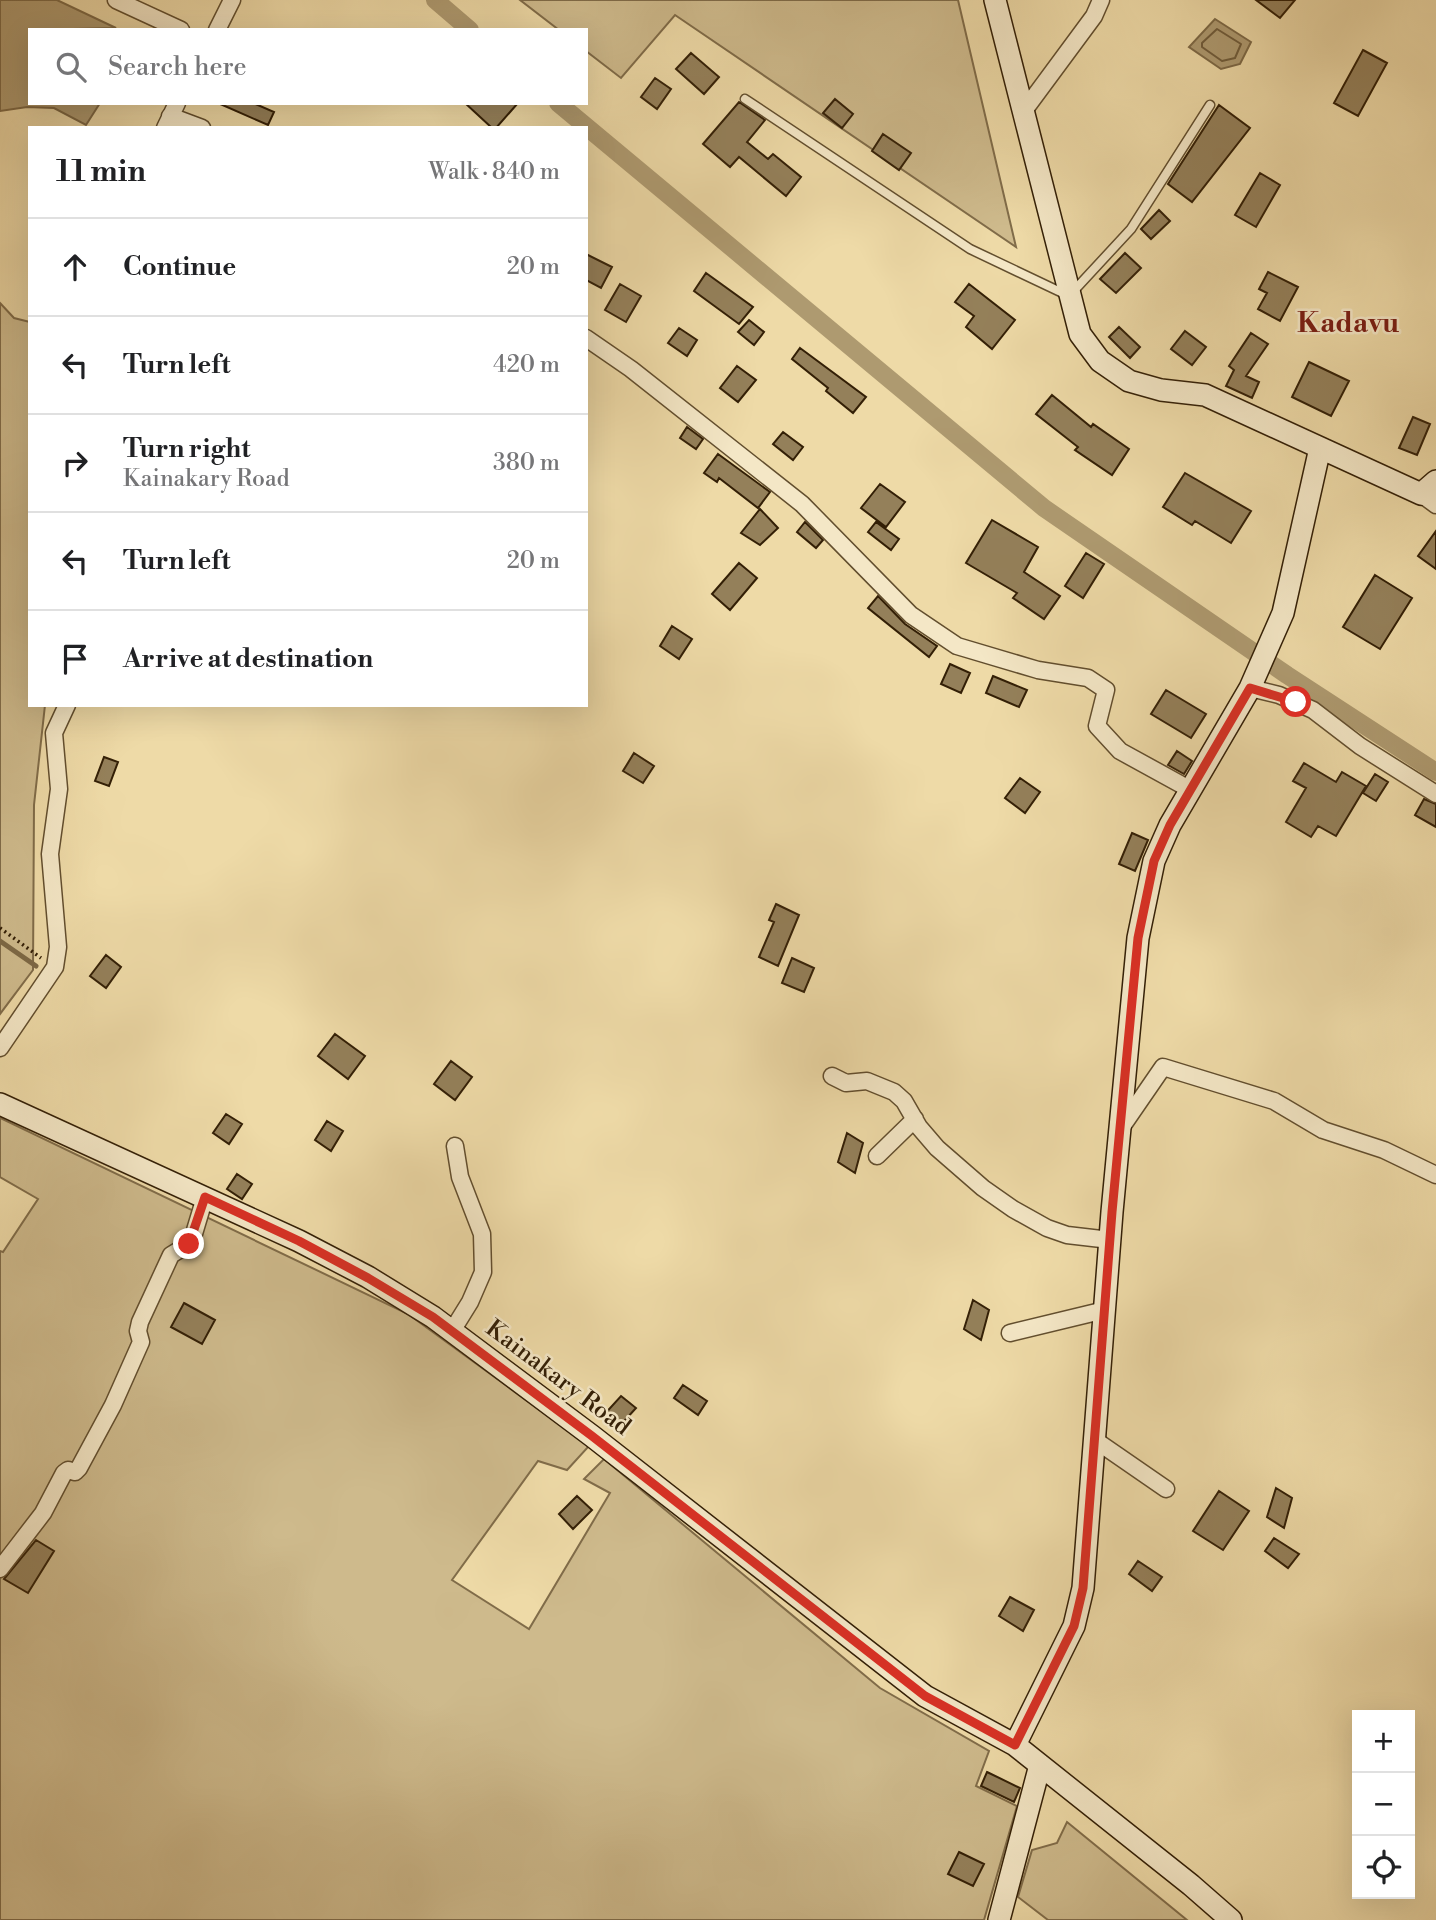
<!DOCTYPE html>
<meta charset="utf-8">
<style>
:root{--surface:#fff;--page:#f2f2f2;--text:#202124;--muted:#757577;--line:#e0e0e0}
body{margin:0;font-family:"Libre Bodoni",serif;background:var(--page);color:var(--text)}
.controls{position:absolute;right:21px;bottom:21px;display:grid;overflow:hidden;border-radius:0px;box-shadow:0 7px 28px #0002}
.controls button{width:63px;height:63px;display:grid;place-items:center;padding:0;border:0;border-bottom:2px solid var(--line);background:var(--surface);color:var(--text);font:35px sans-serif}
.stop{position:absolute;width:21px;height:21px;margin:-16px;border:5px solid #d93025;border-radius:50%;background:#fff}
.stop.end{background:#d93025;border-color:#fff;box-shadow:0 2px 7px #0008}
.list{margin:0;padding:0;list-style:none}
h2{display:flex;justify-content:space-between;align-items:center;height:91px;margin:0;padding:0 28px;font-size:30px}
h2 small{font-size:23px;font-weight:400;color:var(--muted)}
.list li{display:grid;grid-template-columns:46px 1fr auto;gap:21px;align-items:center;box-sizing:border-box;height:98px;padding:0 28px;border-top:2px solid var(--line)}
.list b{display:block;font-size:26px;white-space:nowrap}
.list p{margin:0;font-size:23px;white-space:nowrap;color:var(--muted)}
.list em{font-size:23px;font-style:normal;color:var(--muted)}
.icon{flex:none;width:38px;height:38px;fill:none;stroke:currentColor;stroke-width:2;stroke-linecap:round;stroke-linejoin:round}
.map{position:relative;flex:none;width:1436px;height:1920px;overflow:hidden}
.search{position:absolute;background:var(--surface);box-shadow:0 7px 28px #0002;left:28px;top:28px;width:560px;height:77px;display:flex;align-items:center;gap:18px;box-sizing:border-box;padding:0 24px;border-radius:0px;color:var(--muted);font-size:26px}
.panel{position:absolute;background:var(--surface);box-shadow:0 7px 28px #0002;left:28px;top:126px;width:560px;height:581px;border-radius:0px}
.map>svg:first-child{display:block}
</style>
<div class="map">
<svg width="1436" height="1920" viewBox="0 0 1436 1920">
<rect width="100%" height="100%" fill="#eedaa7"/>
<filter id="stains"><feTurbulence type="fractalNoise" baseFrequency=".00286" numOctaves="4"/><feColorMatrix values="0 0 0 0 .2 0 0 0 0 .09 0 0 0 0 .02 0 0 0 .5 -.17"/></filter>
<radialGradient id="worn" r=".72"><stop offset=".6" stop-color="#630" stop-opacity="0"/><stop offset="1" stop-color="#630" stop-opacity=".3"/></radialGradient>
<path fill="#ceba8c" stroke="#806c49" stroke-width="2" d="M520 0H958L1016 247 675 15 621 78 586 51V30H559Z
M0 303 14 318 30 322V705H45L34 805 33 970 0 1014Z
M0 1118 408 1314 589 1446 567 1470 538 1461 452 1580 529 1629 610 1493 584 1479 604 1459 880 1688 989 1751 976 1786 1017 1806 984 1920H0V1251L3 1252 38 1199 0 1177Z
M1067 1822 1187 1920H1048L1018 1897 1032 1850 1057 1843Z"/>
<path fill="#ae9a70" stroke="#7d6946" stroke-width="2" d="M0 0H57L116 28 30 30V103H100L86 125 54 108 27 107 0 111Z
M1215 19 1251 42 1240 64 1221 69 1189 47Z"/>
<g fill="none" stroke-linecap="round" stroke-linejoin="round">
<path stroke="#705c3b" stroke-width="2" d="M1217 29 1241 44 1235 58 1222 61 1202 47V43Z"/>
<path stroke="#7d6946" stroke-width="5" d="M0 941 36 966"/>
<path stroke="#ae9a70" stroke-width="18" d="M435 0 470 30
M558 103 1044 508 1287 675 1436 772"/>
</g>
<path fill="#94805a" stroke="#331f06" stroke-width="2" d="M1256 0H1295L1280 18Z
M1363 50 1387 63 1358 116 1334 103Z
M691 53 719 77 704 94 676 69Z
M655 78 671 89 657 109 641 97Z
M835 99 853 114 842 128 823 113Z
M739 102 765 120 747 142 768 159 773 154 801 177 786 196 739 157 730 167 703 144Z
M218 103H253L274 112 268 125Z
M465 103H518L496 128H492Z
M1219 105 1250 128 1192 202 1168 184Z
M883 134 911 153 899 170 872 151Z
M1260 173 1280 185 1256 227 1235 215Z
M1159 210 1170 221 1151 239 1141 229Z
M1125 253 1141 268 1116 293 1100 279Z
M586 254 612 267 601 288 586 280Z
M1268 272 1298 287 1280 321 1258 309 1267 293 1259 289Z
M706 273 753 307 739 324 694 291Z
M620 284 641 296 626 322 605 310Z
M969 284 1015 320 992 349 966 327 974 316 955 302Z
M749 320 764 332 754 345 738 332Z
M1119 327 1140 347 1130 358 1109 337Z
M679 328 697 340 687 356 668 343Z
M1185 331 1206 347 1192 365 1171 349Z
M1251 333 1268 344 1246 376 1259 382 1252 398 1226 386 1234 370 1229 366Z
M800 348 866 397 853 413 826 391 828 388 792 359Z
M1309 362 1349 381 1331 416 1292 397Z
M737 366 756 380 738 402 720 388Z
M1052 395 1091 427 1093 424 1129 449 1112 475 1075 450 1078 447 1036 414Z
M1413 417 1430 424 1417 455 1399 448Z
M687 427 703 439 696 449 680 438Z
M783 432 803 447 793 460 773 444Z
M718 454 770 492 758 508 719 478 717 482 704 473Z
M1185 473 1251 511 1231 543 1195 521 1192 525 1163 507Z
M880 484 905 502 886 527 861 508Z
M760 509 778 528 760 545 741 533Z
M992 520 1038 547 1024 572 1060 596 1044 619 1013 598 1017 593 966 563Z
M805 522 823 540 816 548 797 532Z
M876 522 899 539 891 550 868 532Z
M1436 531V569L1418 556Z
M1086 553 1104 564 1083 598 1065 586Z
M739 563 757 578 730 610 712 594Z
M1375 575 1412 598 1380 649 1343 627Z
M878 596 905 624 937 646 929 657 868 608Z
M672 626 692 639 679 659 660 646Z
M950 664 970 673 961 693 941 684Z
M993 676 1027 690 1019 707 986 693Z
M1166 690 1206 714 1191 738 1151 714Z
M1177 751 1192 761 1184 774 1168 765Z
M634 753 654 766 643 783 623 771Z
M104 757 118 762 109 786 95 781Z
M1304 763 1336 782 1342 772 1366 786 1336 836 1318 826 1311 837 1286 822 1306 788 1293 781Z
M1375 774 1388 782 1376 801 1363 793Z
M1020 778 1040 792 1025 813 1005 798Z
M1424 799 1436 804V827L1415 815Z
M1132 833 1148 840 1135 871 1119 864Z
M776 904 799 915 778 966 759 957 774 922 769 920Z
M106 955 121 967 106 988 90 976Z
M792 958 814 968 804 992 782 983Z
M335 1034 365 1056 348 1079 318 1056Z
M451 1061 472 1077 455 1100 434 1084Z
M226 1114 242 1124 229 1144 213 1133Z
M327 1121 343 1131 331 1151 315 1140Z
M847 1133 863 1143 855 1173 838 1162Z
M237 1174 252 1184 242 1199 227 1189Z
M973 1300 989 1310 981 1340 964 1329Z
M184 1303 215 1320 202 1344 171 1327Z
M683 1385 707 1401 698 1415 674 1398Z
M621 1396 636 1408 617 1429 602 1417Z
M1276 1488 1292 1498 1284 1528 1267 1517Z
M1219 1491 1249 1511 1223 1550 1193 1531Z
M577 1496 592 1510 573 1529 559 1514Z
M1274 1538 1299 1554 1288 1568 1265 1551Z
M36 1540 54 1551 28 1593 4 1579Z
M1138 1561 1162 1577 1152 1591 1129 1574Z
M1010 1597 1034 1610 1023 1631 999 1616Z
M987 1772 1020 1788 1014 1802 981 1786Z
M959 1852 984 1864 973 1886 948 1874Z"/>
<g fill="none" stroke-linecap="round" stroke-linejoin="round">
<g stroke="#624e2e" stroke-width="11">
<path id="lane" d="M745 99 970 249 1069 296 1131 229 1210 105"/>
</g>
<g stroke="#624e2e" stroke-width="19">
<path id="street" d="M116 0 181 30
M217 30 232 0
M1023 112 1094 16 1101 0
M170 116 202 128
M165 128 177 103
M586 338 631 369 802 504 911 615 957 646 1038 670 1088 678 1106 690 1097 726 1120 751 1191 790
M1421 494 1436 505
M1250 688 1279 695 1313 710 1360 746 1436 794
M0 1048 55 967 58 947 50 854 59 789 54 733 67 705
M832 1076 846 1083 867 1081 894 1092 904 1101 919 1127 937 1148 983 1188 1013 1209 1047 1228 1067 1235 1110 1240
M1121 1128 1163 1067 1274 1101 1323 1130 1384 1150 1436 1175
M877 1156 915 1119
M452 1331 470 1302 483 1272 482 1234 460 1177 455 1146
M1010 1333 1105 1310
M1095 1440 1166 1489
M0 1569 43 1513 64 1473 68 1470 75 1472 79 1468 113 1405 141 1342 138 1331 140 1322 171 1255 189 1244 193 1237 205 1197"/>
</g>
<g stroke="#331f06" stroke-width="24">
<path id="secondary" d="M995 0 1080 334 1100 361 1129 381 1161 390 1205 395 1421 494 1436 481
M0 1104 299 1241 368 1277 433 1317 592 1436 925 1696 1015 1745 1191 1885 1231 1920
M1015 1745 1074 1626 1083 1588 1112 1212 1138 938 1154 861 1170 825 1250 688 1283 613 1320 448
M999 1920 1040 1765"/>
</g>
<path stroke="#331f06" stroke-width="3.5" stroke-dasharray="2 3.5" stroke-linecap="butt" d="M0 928 41 958"/>
<use href="#lane" stroke="#f4e7c6" stroke-width="8"/>
<use href="#street" stroke="#f4e7c6" stroke-width="16"/>
<use href="#secondary" stroke="#f4e7c6" stroke-width="21"/>
</g>
<g fill="none" stroke-linecap="round" stroke-linejoin="round">
<path stroke="#d93025" stroke-width="9" d="M189 1244 205 1197 299 1241 368 1278 433 1317 592 1436 925 1696 1015 1745 1074 1626 1083 1588 1112 1212 1138 938 1154 861 1170 825 1250 688 1296 702"/>
</g>
<g text-anchor="middle" dominant-baseline="central" stroke-width="5" stroke-linejoin="round" paint-order="stroke">
<g font-size="24" fill="#331f06" stroke="#f4e7c6">
<text transform="translate(558 1378) rotate(37)">Kainakary Road</text>
</g>
<g font-size="28" font-weight="bold" fill="#7a1f14" stroke="#f4e7c6">
<text x="1348" y="323">Kadavu</text>
</g>
</g>
<rect width="100%" height="100%" filter="url(#stains)"/>
<rect width="100%" height="100%" fill="url(#worn)"/>
</svg>
<div class="controls">
<button>+</button>
<button>−</button>
<button><svg class="icon" aria-label="locate" viewBox="0 0 24 24"><circle cx="12" cy="12" r="6"/><path d="M12 2v4M12 18v4M2 12h4M18 12h4"/></svg></button>
</div>
<div class="stop" style="left:1296px;top:702px"></div>
<div class="stop end" style="left:189px;top:1244px"></div>
<div class="search"><svg class="icon" aria-label="search" viewBox="0 0 24 24"><circle cx="10" cy="10" r="6"/><path d="M15 15l6 6"/></svg>Search here</div>
<section class="panel">
<h2>11 min<small>Walk · 840 m</small></h2>
<ul class="list">
<li><svg class="icon" aria-label="ahead" viewBox="0 0 24 24"><path d="M12 20V5M6 11l6-6 6 6"/></svg><div><b>Continue</b></div><em>20 m</em></li>
<li><svg class="icon" aria-label="left" viewBox="0 0 24 24"><path d="M17 20v-9H6M10 6l-5 5 5 5"/></svg><div><b>Turn left</b></div><em>420 m</em></li>
<li><svg class="icon" aria-label="right" viewBox="0 0 24 24"><path d="M7 20v-9h11M14 6l5 5-5 5"/></svg><div><b>Turn right</b><p>Kainakary Road</p></div><em>380 m</em></li>
<li><svg class="icon" aria-label="left" viewBox="0 0 24 24"><path d="M17 20v-9H6M10 6l-5 5 5 5"/></svg><div><b>Turn left</b></div><em>20 m</em></li>
<li><svg class="icon" aria-label="arrive" viewBox="0 0 24 24"><path d="M6 21V4h12l-3 4 3 4H6"/></svg><div><b>Arrive at destination</b></div></li>
</ul>
</section>
</div>
